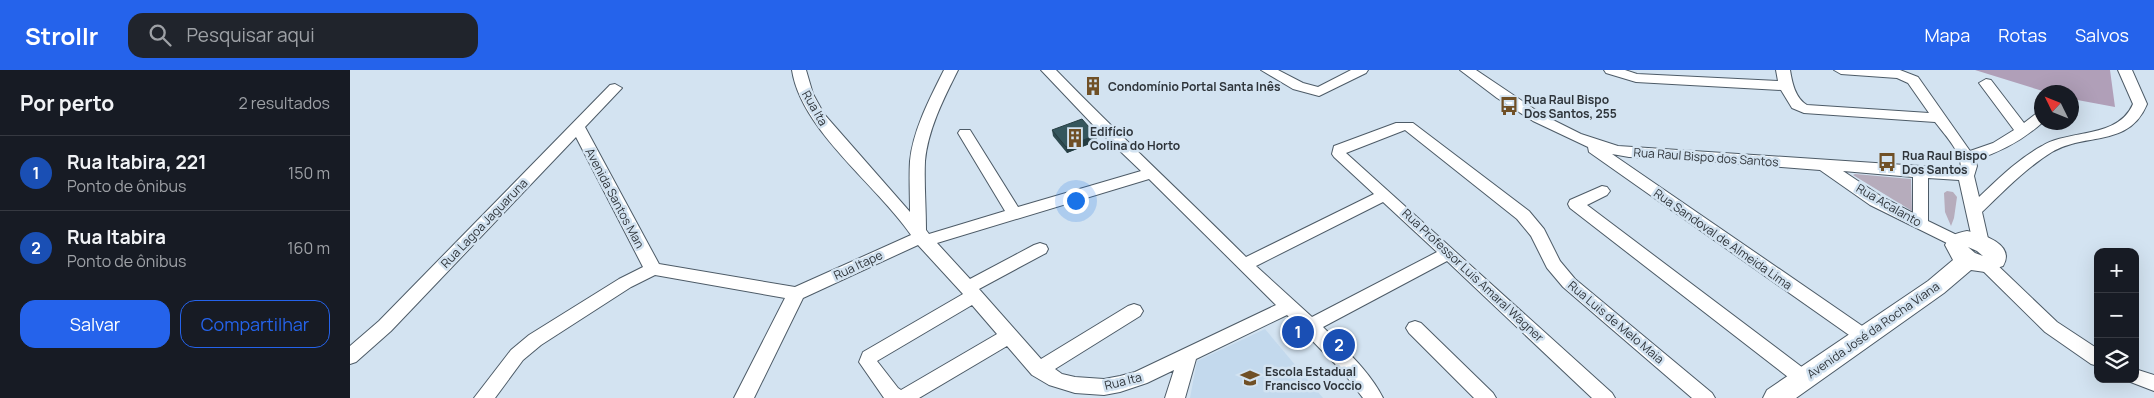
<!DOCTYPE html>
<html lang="pt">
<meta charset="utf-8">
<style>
:root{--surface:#171b24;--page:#20242c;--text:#f1f3f6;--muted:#9ea1a6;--line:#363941;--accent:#2563eb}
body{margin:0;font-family:Manrope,sans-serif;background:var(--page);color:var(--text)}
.controls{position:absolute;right:15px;bottom:15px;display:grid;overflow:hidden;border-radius:10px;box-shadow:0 5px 20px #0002}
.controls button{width:45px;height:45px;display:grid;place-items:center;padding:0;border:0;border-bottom:1px solid var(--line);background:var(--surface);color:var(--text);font:25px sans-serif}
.compass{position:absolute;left:1684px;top:15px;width:45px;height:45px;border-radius:50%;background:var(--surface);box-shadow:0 5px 20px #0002;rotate:313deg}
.you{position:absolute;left:725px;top:130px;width:18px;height:18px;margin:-12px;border:4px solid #fff;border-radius:50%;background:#1a73e8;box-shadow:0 0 0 8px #1a73e833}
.badge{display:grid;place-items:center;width:32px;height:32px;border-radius:50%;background:var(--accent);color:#fff;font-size:16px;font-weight:700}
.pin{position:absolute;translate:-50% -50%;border:2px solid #fff;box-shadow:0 1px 5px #0006}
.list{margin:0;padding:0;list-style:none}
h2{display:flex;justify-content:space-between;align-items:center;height:65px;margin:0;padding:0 20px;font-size:21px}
h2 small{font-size:16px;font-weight:400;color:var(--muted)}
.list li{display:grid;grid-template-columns:32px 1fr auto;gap:15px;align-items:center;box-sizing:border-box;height:75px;padding:0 20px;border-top:1px solid var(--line)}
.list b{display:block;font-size:19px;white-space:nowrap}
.list p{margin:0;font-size:16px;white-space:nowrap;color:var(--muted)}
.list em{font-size:16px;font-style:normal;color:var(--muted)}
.actions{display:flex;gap:10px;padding:15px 20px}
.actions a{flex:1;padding:11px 0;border:1px solid var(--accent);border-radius:15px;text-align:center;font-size:18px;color:var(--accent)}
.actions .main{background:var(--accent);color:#fff}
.icon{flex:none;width:28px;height:28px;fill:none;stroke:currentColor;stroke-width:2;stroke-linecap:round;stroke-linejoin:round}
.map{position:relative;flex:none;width:1804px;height:328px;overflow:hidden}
header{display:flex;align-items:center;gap:30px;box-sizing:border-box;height:70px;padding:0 25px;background:var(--accent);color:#fff}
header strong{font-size:24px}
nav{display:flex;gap:28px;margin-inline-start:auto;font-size:18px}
.search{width:350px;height:45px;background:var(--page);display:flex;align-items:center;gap:12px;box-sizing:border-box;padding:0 18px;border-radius:15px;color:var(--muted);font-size:19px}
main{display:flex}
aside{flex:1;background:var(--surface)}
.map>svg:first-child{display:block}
</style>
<header>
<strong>Strollr</strong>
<div class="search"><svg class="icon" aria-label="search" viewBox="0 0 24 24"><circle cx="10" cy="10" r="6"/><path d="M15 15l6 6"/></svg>Pesquisar aqui</div>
<nav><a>Mapa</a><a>Rotas</a><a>Salvos</a></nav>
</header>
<main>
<aside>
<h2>Por perto<small>2 resultados</small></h2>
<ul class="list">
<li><span class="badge" style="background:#1a4fb4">1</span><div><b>Rua Itabira, 221</b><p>Ponto de ônibus</p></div><em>150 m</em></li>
<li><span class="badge" style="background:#1a4fb4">2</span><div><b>Rua Itabira</b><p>Ponto de ônibus</p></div><em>160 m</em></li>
</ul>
<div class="actions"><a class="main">Salvar</a><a>Compartilhar</a></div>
</aside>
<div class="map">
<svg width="1804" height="328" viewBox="0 0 1804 328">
<rect width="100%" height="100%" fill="#d3e3f1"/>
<path fill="#c3d9ed" d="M915 259 973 328H840L847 291Z"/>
<path fill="#b6acbc" d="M1505 104 1561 109 1562 141 1503 105Z
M1597 121 1603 122 1607 127 1604 148 1601 156 1595 142 1594 123Z"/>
<path fill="#b09fb8" d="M1625 0H1760L1765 37 1722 29V22H1696Z"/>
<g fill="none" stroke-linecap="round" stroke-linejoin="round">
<g stroke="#4d5b67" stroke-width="2">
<path id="street" d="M442 0H456L463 24 474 44 560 142C560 125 559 108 560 91 563 60 580 28 594 0H608C594 28 578 59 575 91 574 113 576 137 576 160L579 164 655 141 608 63 610 60H620L668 137 791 101 748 60 691 0H706C768 64 833 124 896 187L1024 124 984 87 982 84 984 76 1046 53H1063L1179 141 1194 159 1210 191 1225 209 1362 323 1365 328H1342L1213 217 1197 198 1181 166 1167 149 1055 60 996 83 1262 323 1265 328H1242L1097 191 973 257C994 279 1019 300 1033 328H1013L993 302 937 245 846 289 835 328H815L824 300 797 313 770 322 754 325 725 323 699 315 682 305 657 276 569 328H534L509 292 513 282 613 224 568 175 453 228 404 328H384L435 228 305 205 281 217 191 275 173 290 145 328H124L161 280 179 265 269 209 293 197 226 67 41 261 6 292 0 294V276L29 251 260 15 265 14 272 18 235 57 309 194 445 217 561 165C527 115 451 60 442 0ZM799 109 926 235 785 302 770 306 754 309 725 307 712 304 705 299 790 246 793 241 790 236 784 234 778 236 691 289 629 219 696 183 698 179 696 175 690 173 684 175 620 209 587 173ZM1033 132 1087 182 962 247 906 196ZM622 235 647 264 551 320 548 318 527 291Z
M911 0H928L953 13 968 17 1001 0H1018L1016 3 969 26 943 19Z
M1110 0H1126L1193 45 1231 64 1268 76 1570 96 1610 101C1615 85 1594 64 1585 52L1454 43 1442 38 1431 20 1286 12 1256 3 1254 0H1275L1287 4 1428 11 1426 0H1440C1442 12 1445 28 1457 35L1579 43 1558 13 1547 8 1491 4 1484 0H1550L1568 7 1620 81 1643 73 1664 60 1629 13 1636 9 1641 10 1674 53 1687 43 1692 42V52H1693C1673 70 1651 82 1625 90L1627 96 1624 106 1629 127C1648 109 1668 89 1692 76 1720 59 1768 69 1783 34L1768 0H1782L1797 34C1779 78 1736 62 1702 82 1676 98 1654 121 1632 142L1639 173 1637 177 1631 179 1625 177 1623 173 1609 110 1578 108V151L1613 168 1615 172 1613 176 1607 178 1520 135 1470 100 1317 88 1279 87 1262 84 1521 262 1524 267 1521 272 1515 274 1509 272 1239 82 1238 77 1183 51 1147 28ZM1493 101 1563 107V143L1532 127Z
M1252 116 1257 117 1260 121 1257 125 1237 135 1461 304 1463 309 1461 314 1454 317 1447 314 1220 138 1218 134 1220 130Z
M1636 188 1642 190 1707 252 1748 279V296L1741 294 1695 262 1630 198 1628 194 1630 190Z
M1065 251 1071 253 1143 323 1146 328H1124L1059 263 1056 258 1059 253Z
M1785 299 1804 305V321L1778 311 1777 309H1785Z"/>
</g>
<g stroke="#4d5b67" stroke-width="2">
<path id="secondary" d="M1617 161C1632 164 1666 174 1653 196L1635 202 1621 200 1594 223 1446 328H1413L1417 320 1578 211 1603 190 1595 175C1600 165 1606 163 1617 161ZM1618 177 1627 181 1633 186 1625 183Z"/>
</g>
<use href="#street" fill="#fff" fill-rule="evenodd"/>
<use href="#secondary" fill="#fff" fill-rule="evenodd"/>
</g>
<path fill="#2e4a50" d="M702 60 746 65 747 71 717 83 703 66Z"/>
<path fill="#253c41" d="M746 65 747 71 717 83 716 77Z"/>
<path fill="#35565d" stroke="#253c41" d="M732 49 746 65 716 77 702 60Z"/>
<defs>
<g id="building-bare" transform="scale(1.5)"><path d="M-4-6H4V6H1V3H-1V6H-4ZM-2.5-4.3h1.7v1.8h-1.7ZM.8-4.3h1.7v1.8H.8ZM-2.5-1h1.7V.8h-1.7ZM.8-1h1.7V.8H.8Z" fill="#705026" stroke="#d3e3f1" stroke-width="2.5" paint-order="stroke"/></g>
<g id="bus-bare" transform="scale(1.5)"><path d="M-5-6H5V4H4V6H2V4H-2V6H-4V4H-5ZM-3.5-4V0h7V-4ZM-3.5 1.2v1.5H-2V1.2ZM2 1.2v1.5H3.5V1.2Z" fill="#705026" stroke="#d3e3f1" stroke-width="2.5" paint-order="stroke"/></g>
<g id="school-bare" transform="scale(1.5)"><path d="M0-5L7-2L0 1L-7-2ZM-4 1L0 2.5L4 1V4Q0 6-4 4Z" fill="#705026" stroke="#d3e3f1" stroke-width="2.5" paint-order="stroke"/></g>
</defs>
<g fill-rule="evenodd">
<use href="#building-bare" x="743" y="16"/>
<use href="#bus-bare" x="1159" y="36"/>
<use href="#building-bare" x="725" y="68"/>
<use href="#bus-bare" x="1537" y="92"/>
<use href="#school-bare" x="900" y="308"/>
</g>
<g text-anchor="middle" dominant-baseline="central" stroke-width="5" stroke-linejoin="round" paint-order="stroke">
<g font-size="12" font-weight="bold" fill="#2e343a" stroke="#d3e3f1" text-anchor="start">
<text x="758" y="16">Condomínio Portal Santa Inês</text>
<text x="1174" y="29">Rua Raul Bispo<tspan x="1174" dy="14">Dos Santos, 255</tspan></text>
<text x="740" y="61">Edifício<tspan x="740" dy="14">Colina do Horto</tspan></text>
<text x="1552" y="85">Rua Raul Bispo<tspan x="1552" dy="14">Dos Santos</tspan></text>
<text x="915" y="301">Escola Estadual<tspan x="915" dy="14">Francisco Voccio</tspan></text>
</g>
<g font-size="12" fill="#2e343a" stroke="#d3e3f1">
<text transform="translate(465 38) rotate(60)">Rua Ita</text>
<text transform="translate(1356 87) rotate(4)">Rua Raul Bispo dos Santos</text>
<text transform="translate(265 128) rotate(62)">Avenida Santos Man</text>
<text transform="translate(1539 135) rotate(30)">Rua Acalanto</text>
<text transform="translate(134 153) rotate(-46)">Rua Lagoa Jaguaruna</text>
<text transform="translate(1373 169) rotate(35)">Rua Sandoval de Almeida Lima</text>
<text transform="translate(508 195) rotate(-25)">Rua Itape</text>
<text transform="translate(1123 205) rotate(43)">Rua Professor Luis Amaral Wagner</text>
<text transform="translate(1266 252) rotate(40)">Rua Luis de Melo Maia</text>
<text transform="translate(1523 260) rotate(-35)">Avenida José da Rocha Viana</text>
<text transform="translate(773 311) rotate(-14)">Rua Ita</text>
</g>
</g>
</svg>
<div class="controls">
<button>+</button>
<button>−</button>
<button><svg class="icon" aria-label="layers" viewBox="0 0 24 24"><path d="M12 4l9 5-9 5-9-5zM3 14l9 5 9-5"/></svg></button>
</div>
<svg class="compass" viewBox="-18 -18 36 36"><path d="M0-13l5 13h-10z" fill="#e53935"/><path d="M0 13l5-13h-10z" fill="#9ea1a6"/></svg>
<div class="you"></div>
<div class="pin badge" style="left:948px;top:262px;background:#1a4fb4">1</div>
<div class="pin badge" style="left:989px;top:275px;background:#1a4fb4">2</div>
</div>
</main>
